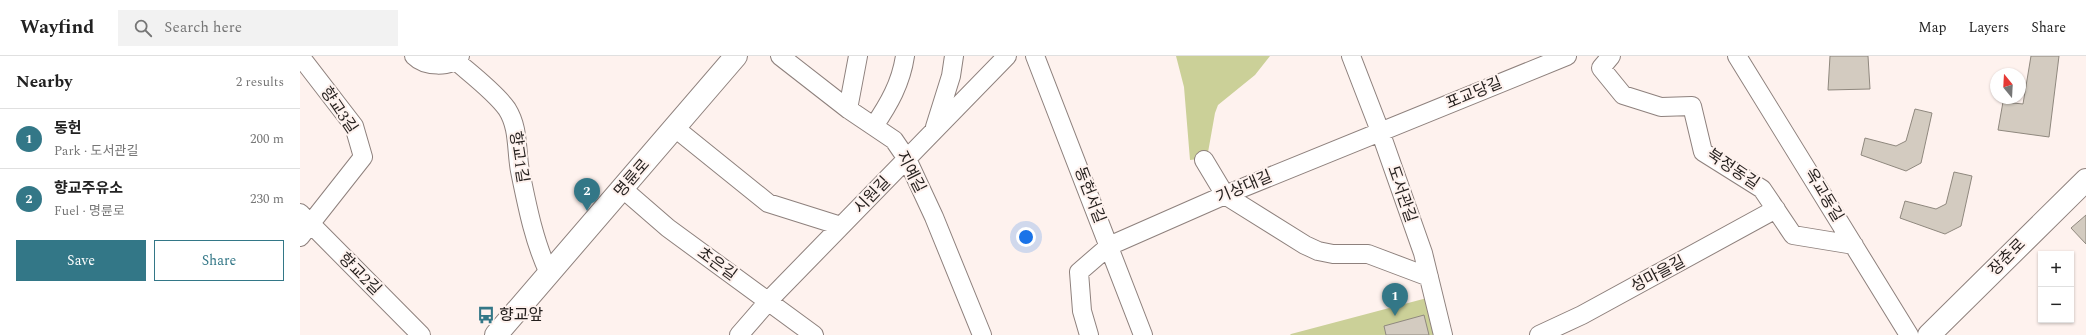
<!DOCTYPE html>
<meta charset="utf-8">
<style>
:root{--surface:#fff;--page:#f2f2f2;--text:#222;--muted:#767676;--line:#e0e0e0;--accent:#337787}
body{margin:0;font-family:Spectral,"Noto Sans KR",serif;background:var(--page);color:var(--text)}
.controls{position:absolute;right:12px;bottom:12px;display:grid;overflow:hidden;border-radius:0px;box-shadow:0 1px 3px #0004}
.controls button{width:36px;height:36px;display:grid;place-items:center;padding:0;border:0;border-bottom:1px solid var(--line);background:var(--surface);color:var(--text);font:20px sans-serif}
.compass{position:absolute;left:1690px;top:12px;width:36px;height:36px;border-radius:50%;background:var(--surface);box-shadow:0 1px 3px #0004;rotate:342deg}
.you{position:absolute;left:726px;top:181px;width:14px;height:14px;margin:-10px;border:3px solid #fff;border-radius:50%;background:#1a73e8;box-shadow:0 0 0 6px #1a73e833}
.badge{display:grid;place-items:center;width:26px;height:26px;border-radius:50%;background:var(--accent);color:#fff;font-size:13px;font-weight:700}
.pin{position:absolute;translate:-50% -33px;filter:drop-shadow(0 1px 2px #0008)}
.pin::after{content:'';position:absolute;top:21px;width:14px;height:12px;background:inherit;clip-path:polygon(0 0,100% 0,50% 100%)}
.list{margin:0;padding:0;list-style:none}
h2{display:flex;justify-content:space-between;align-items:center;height:52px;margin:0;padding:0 16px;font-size:17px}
h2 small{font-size:13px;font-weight:400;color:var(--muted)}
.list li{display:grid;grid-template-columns:26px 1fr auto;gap:12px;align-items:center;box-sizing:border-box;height:60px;padding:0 16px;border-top:1px solid var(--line)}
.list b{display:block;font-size:15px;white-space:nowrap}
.list p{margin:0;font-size:13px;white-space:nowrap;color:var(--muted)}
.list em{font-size:13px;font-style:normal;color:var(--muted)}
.actions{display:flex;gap:8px;padding:12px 16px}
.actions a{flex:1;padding:9px 0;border:1px solid var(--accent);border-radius:0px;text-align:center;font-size:14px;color:var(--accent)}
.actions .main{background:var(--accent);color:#fff}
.icon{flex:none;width:22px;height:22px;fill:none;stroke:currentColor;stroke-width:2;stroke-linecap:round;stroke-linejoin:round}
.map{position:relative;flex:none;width:1786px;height:279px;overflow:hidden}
header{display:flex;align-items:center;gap:24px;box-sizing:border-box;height:56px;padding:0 20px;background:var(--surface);border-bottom:1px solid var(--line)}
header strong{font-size:19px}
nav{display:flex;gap:22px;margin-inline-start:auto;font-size:14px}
.search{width:280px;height:36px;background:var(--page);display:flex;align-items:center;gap:10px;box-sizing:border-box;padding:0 14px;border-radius:0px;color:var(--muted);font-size:15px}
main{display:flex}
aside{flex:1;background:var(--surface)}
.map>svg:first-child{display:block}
</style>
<header>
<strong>Wayfind</strong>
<div class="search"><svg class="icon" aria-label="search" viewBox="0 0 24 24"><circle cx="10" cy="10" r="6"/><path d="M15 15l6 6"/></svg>Search here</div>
<nav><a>Map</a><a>Layers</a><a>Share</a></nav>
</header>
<main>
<aside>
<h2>Nearby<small>2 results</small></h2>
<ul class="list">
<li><span class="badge">1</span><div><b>동헌</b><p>Park · 도서관길</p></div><em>200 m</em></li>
<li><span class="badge">2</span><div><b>향교주유소</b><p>Fuel · 명륜로</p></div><em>230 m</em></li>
</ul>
<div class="actions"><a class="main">Save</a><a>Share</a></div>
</aside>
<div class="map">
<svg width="1786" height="279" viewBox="0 0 1786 279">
<rect width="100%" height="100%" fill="#fef2ee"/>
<path fill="#cbd098" d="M876 0H970L955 19 918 49 915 57 907 102 890 104 884 31Z
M1127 242 1136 279H990L991 278Z"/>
<path fill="#d3cbc0" stroke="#8f887e" d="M1530 0H1568L1570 33 1528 34Z
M1731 0H1759L1749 81 1698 74 1703 46 1723 48Z
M1615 53 1632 57 1621 107 1606 115 1561 99 1565 82 1596 90 1606 85Z
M1654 116 1672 120 1661 170 1645 178 1600 162 1605 145 1636 153 1646 148Z
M1786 159V188L1771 172Z
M1124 259 1129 279H1086L1084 270Z"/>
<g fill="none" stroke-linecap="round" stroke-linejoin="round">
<g stroke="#8e817d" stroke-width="20">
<path id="minor" d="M0 0 54 70 63 101 0 181
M114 0C125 11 150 12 160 0
M480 0 548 53 594 84 607 103 634 161 682 279
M735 0 843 279
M1051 0 1080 75 1123 197 1143 279
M1311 0 1301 12 1323 39 1361 51 1392 50 1403 96 1462 133 1493 179 1554 189
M1437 0 1609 279
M156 5C171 18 196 37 207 53 219 72 216 93 220 115 227 149 234 186 249 217
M548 53 558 0
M574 70C589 48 601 27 605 0
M635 71 651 20 654 0
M375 72 468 147 541 170
M904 104 925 139 1005 189 1018 195 1033 198H1068L1129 221
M323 133 368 172 514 279
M0 157 121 279
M439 279 472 241 707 0
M789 279 782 255 779 216 809 190 925 139 1267 0
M1239 279 1282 259 1476 153"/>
</g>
<g stroke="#8e817d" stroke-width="24">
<path id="major" d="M196 279 436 0
M1629 279 1786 124"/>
</g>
<use href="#minor" stroke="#fff" stroke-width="18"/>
<use href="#major" stroke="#fff" stroke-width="22"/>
</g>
<defs>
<g id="bus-bare" transform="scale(1.38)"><path d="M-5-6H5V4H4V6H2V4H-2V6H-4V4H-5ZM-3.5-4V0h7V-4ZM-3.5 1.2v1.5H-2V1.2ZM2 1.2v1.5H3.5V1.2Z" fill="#337787" stroke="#fef2ee" stroke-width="2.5" paint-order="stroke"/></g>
</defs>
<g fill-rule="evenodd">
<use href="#bus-bare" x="186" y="259"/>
</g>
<g text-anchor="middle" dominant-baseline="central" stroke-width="4" stroke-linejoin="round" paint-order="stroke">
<g font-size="16" fill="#241f1d" stroke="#fef2ee">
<text transform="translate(1174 37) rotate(-22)">포교당길</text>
<text transform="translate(39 54) rotate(56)">향교3길</text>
<text transform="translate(219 101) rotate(81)">향교1길</text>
<text transform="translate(1433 113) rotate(34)">북정동길</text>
<text transform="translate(611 116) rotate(63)">지예길</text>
<text transform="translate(332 122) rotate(-49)">명륜로</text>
<text transform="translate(944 131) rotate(-23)">기상대길</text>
<text transform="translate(1102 138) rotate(71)">도서관길</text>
<text transform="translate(572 139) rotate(-46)">시원길</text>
<text transform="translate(790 139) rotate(69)">동헌서길</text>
<text transform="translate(1524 139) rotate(59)">옥교동길</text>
<text transform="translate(1707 201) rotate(-45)">장춘로</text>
<text transform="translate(417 208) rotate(36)">초은길</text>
<text transform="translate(60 218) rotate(45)">향교2길</text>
<text transform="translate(1358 218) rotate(-28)">성마을길</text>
</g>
<g font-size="16" fill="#241f1d" stroke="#fef2ee" text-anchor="start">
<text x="199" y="259">향교앞</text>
</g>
</g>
</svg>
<div class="controls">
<button>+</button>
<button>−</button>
</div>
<svg class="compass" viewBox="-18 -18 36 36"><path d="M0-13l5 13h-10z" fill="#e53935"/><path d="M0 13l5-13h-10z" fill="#767676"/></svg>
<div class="you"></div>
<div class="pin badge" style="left:1095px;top:260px">1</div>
<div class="pin badge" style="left:287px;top:155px">2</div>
</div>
</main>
